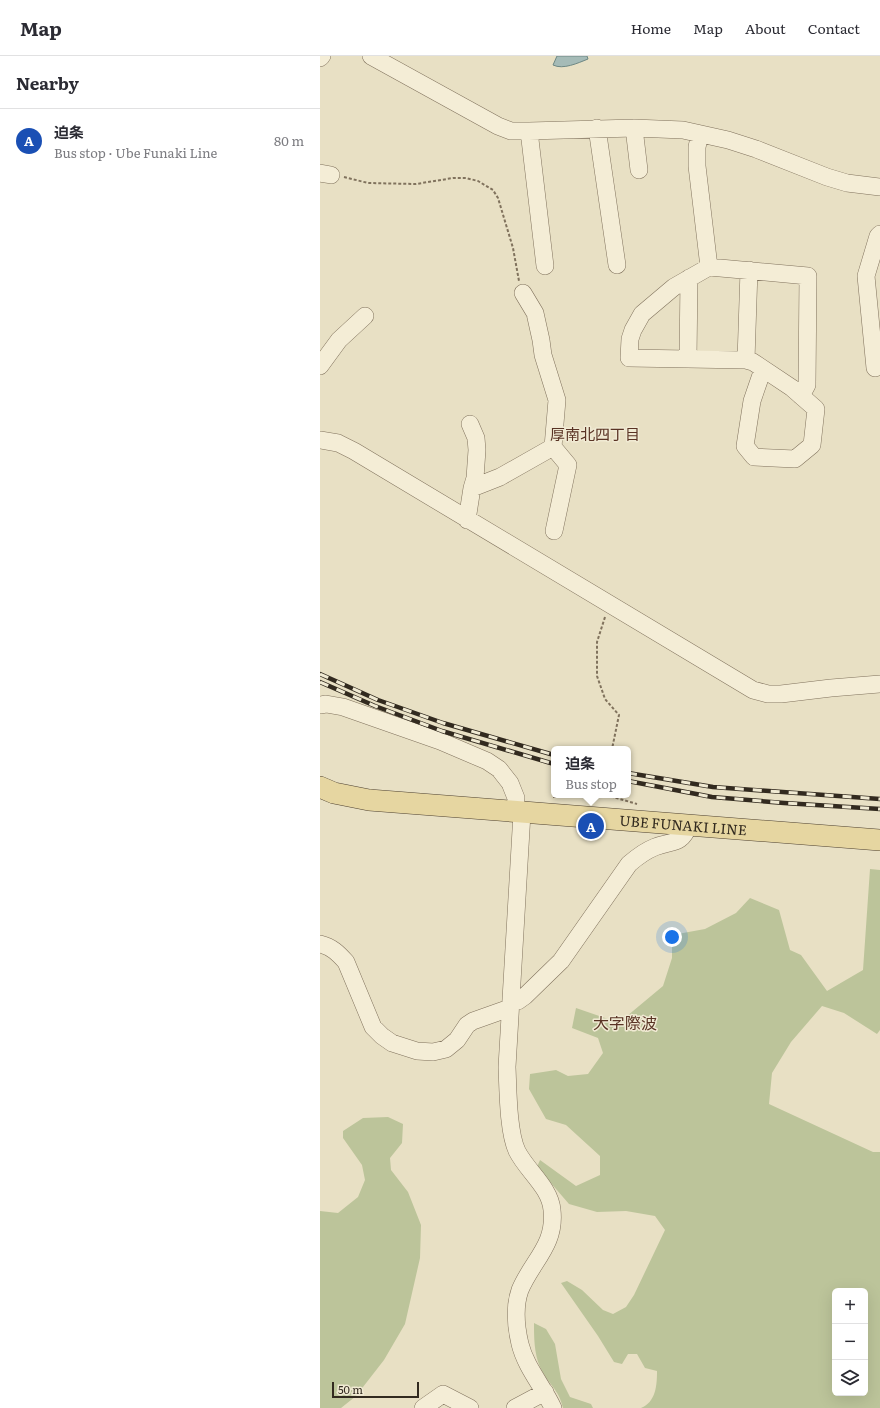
<!DOCTYPE html>
<meta charset="utf-8">
<style>
:root{--surface:#fff;--page:#f2f2f3;--text:#2b2b33;--muted:#7c7c81;--line:#e1e1e2;--accent:#db2777}
body{margin:0;font-family:Literata,"Noto Sans JP",serif;background:var(--page);color:var(--text)}
.controls{position:absolute;right:12px;bottom:12px;display:grid;overflow:hidden;border-radius:6px;box-shadow:0 4px 16px #0002}
.controls button{width:36px;height:36px;display:grid;place-items:center;padding:0;border:0;border-bottom:1px solid var(--line);background:var(--surface);color:var(--text);font:20px sans-serif}
.scale{position:absolute;left:12px;bottom:10px;width:87px;box-sizing:border-box;padding-left:4px;border:2px solid #322a1f;border-top:0;font-size:11px;line-height:14px;white-space:nowrap;color:#322a1f;-webkit-text-stroke:3px #f0ead3;paint-order:stroke}
.you{position:absolute;left:352px;top:881px;width:14px;height:14px;margin:-10px;border:3px solid #fff;border-radius:50%;background:#1a73e8;box-shadow:0 0 0 6px #1a73e833}
.badge{display:grid;place-items:center;width:26px;height:26px;border-radius:50%;background:var(--accent);color:#fff;font-size:13px;font-weight:700}
.pin{position:absolute;translate:-50% -50%;border:2px solid #fff;box-shadow:0 1px 4px #0006}
.popup{position:absolute;left:231px;top:690px;width:80px;height:52px;box-sizing:border-box;display:grid;place-content:center;border-radius:6px;background:var(--surface);filter:drop-shadow(0 1px 3px #0005);font-size:13px;white-space:nowrap;color:var(--muted)}
.popup b{font-size:15px;color:var(--text)}
.popup::after{content:'';position:absolute;left:50%;top:100%;margin-left:-8px;border:8px solid transparent;border-top-color:var(--surface)}
.list{margin:0;padding:0;list-style:none}
h2{display:flex;justify-content:space-between;align-items:center;height:52px;margin:0;padding:0 16px;font-size:17px}
h2 small{font-size:13px;font-weight:400;color:var(--muted)}
.list li{display:grid;grid-template-columns:26px 1fr auto;gap:12px;align-items:center;box-sizing:border-box;height:64px;padding:0 16px;border-top:1px solid var(--line)}
.list b{display:block;font-size:15px;white-space:nowrap}
.list p{margin:0;font-size:13px;white-space:nowrap;color:var(--muted)}
.list em{font-size:13px;font-style:normal;color:var(--muted)}
.icon{flex:none;width:22px;height:22px;fill:none;stroke:currentColor;stroke-width:2;stroke-linecap:round;stroke-linejoin:round}
.map{position:relative;flex:none;width:560px;height:1352px;overflow:hidden}
header{display:flex;align-items:center;gap:24px;box-sizing:border-box;height:56px;padding:0 20px;background:var(--surface);border-bottom:1px solid var(--line)}
header strong{font-size:19px}
nav{display:flex;gap:22px;margin-inline-start:auto;font-size:14px}
main{display:flex}
aside{flex:1;background:var(--surface)}
.map>svg:first-child{display:block}
</style>
<header>
<strong>Map</strong>
<nav><a>Home</a><a>Map</a><a>About</a><a>Contact</a></nav>
</header>
<main>
<aside>
<h2>Nearby<small></small></h2>
<ul class="list">
<li><span class="badge" style="background:#1a4fb4">A</span><div><b>迫条</b><p>Bus stop · Ube Funaki Line</p></div><em>80 m</em></li>
</ul>
</aside>
<div class="map">
<svg width="560" height="1352" viewBox="0 0 560 1352">
<rect width="100%" height="100%" fill="#e8e0c4"/>
<path fill="#bcc49a" fill-rule="evenodd" d="M550 813 560 814V974L557 978 524 957 502 950 471 986 452 1017 449 1048 553 1096H560V1352H321C336 1346 337 1329 337 1315L325 1312 317 1298H308L302 1308 294 1306 278 1280 241 1227 247 1225 262 1234 283 1254 293 1258 306 1251 314 1239 345 1174 335 1160 306 1155 277 1156 249 1148 217 1111 220 1104 256 1130 280 1119V1100L246 1069 226 1063 209 1033 210 1018 236 1014 248 1020 268 1018 283 997 278 982 252 972 256 952 288 963 307 960 343 930 352 902V879L385 873 416 857 430 842 459 854 470 894 481 899 507 935 543 914ZM515 1235H545V1337H515Z
M68 1061 83 1068 82 1087 70 1102 71 1114 88 1136 101 1169 100 1202 85 1268 64 1304 36 1340 21 1352H0V1155L18 1157 38 1141 45 1124 42 1109 23 1082V1075L43 1062Z
M214 1267 226 1273 235 1288 241 1323 250 1341 271 1348 273 1352H243C239 1333 227 1327 220 1311 214 1297 214 1281 214 1267Z"/>
<path fill="#a5bbb7" stroke="#6e8884" d="M237 0H267L268 3C258 7 243 14 233 9Z"/>
<g fill="none" stroke-linecap="round" stroke-linejoin="round">
<g stroke="#80725d" stroke-width="18">
<path id="minor" d="M51 0 178 70 191 75H209L314 72 363 74 408 84 436 93 507 121 527 127 560 131
M0 2 2 0
M277 72 297 209
M314 72 319 114
M209 75 225 210
M380 78 377 91V110L389 211
M0 117 11 119
M203 237 215 257 221 284 223 299 237 344 233 391 248 409 234 475
M368 303 369 222
M426 304 429 214
M0 310 19 284 45 260
M555 312 546 220 558 180 560 178
M443 313 432 345 425 390 434 401 475 403 492 389 496 353 472 332 433 306 426 304 309 302 310 283 313 274 322 258 354 231 389 211 488 220 487 329 481 340
M0 384 18 387 34 395 433 634 448 638H461L511 632 560 628
M152 432 180 421 233 391
M147 464 152 432 155 422 157 394 156 382 150 368
M0 649 6 648 23 651 120 685 167 705 179 713 190 727 196 742 195 756
M202 757 187 1011C188 1033 188 1076 197 1095 207 1115 230 1131 232 1154 236 1189 212 1205 200 1234 194 1251 196 1271 200 1288 206 1312 223 1330 233 1352
M0 888C12 891 18 897 26 906L53 971 62 980 72 987 97 995 113 996 126 993 137 984 147 969 153 965 184 954H190
M191 945H198L205 940 241 905 309 808C317 801 325 795 335 791 352 784 361 790 369 769
M103 1352 123 1338 150 1352
M195 1352 225 1336"/>
</g>
<g stroke="#4e4131" stroke-width="22">
<g id="major">
<path id="s1" d="M0 731 14 737 49 744 560 784"/>
</g>
</g>
<path stroke="#80725d" stroke-width="2" stroke-dasharray="3 2" stroke-linecap="butt" d="M24 121 48 127 96 128 133 122H146L158 125 173 134 178 142 193 192 199 225
M285 561 277 586V620L285 643 299 659 292 693
M286 739 317 748
M233 741 264 739"/>
<use href="#minor" stroke="#f4edd6" stroke-width="17"/>
<use href="#major" stroke="#e6d6a1" stroke-width="21"/>
<g stroke="#322a1f" stroke-width="4.5">
<path id="rail" d="M0 618 58 644 123 667 234 699
M0 626 55 650 122 675 234 708
M308 717 393 731 560 743
M308 725 392 741 464 747 560 753"/>
</g>
<use href="#rail" stroke="#f0ead3" stroke-width="3" stroke-dasharray="9" stroke-linecap="butt"/>
</g>
<g text-anchor="middle" dominant-baseline="central" stroke-width="3" stroke-linejoin="round" paint-order="stroke">
<g font-size="14" fill="#322a1f" stroke="#f0ead3">
<text stroke="none"><textPath href="#s1" startOffset="366">UBE FUNAKI LINE</textPath></text>
</g>
<g font-size="15" fill="#593324" stroke="#f0ead3">
<text x="275" y="377">厚南北四丁目</text>
</g>
<g font-size="16" fill="#593324" stroke="#f0ead3">
<text x="305" y="966">大字際波</text>
</g>
</g>
</svg>
<div class="controls">
<button>+</button>
<button>−</button>
<button><svg class="icon" aria-label="layers" viewBox="0 0 24 24"><path d="M12 4l9 5-9 5-9-5zM3 14l9 5 9-5"/></svg></button>
</div>
<div class="scale">50 m</div>
<div class="you"></div>
<div class="pin badge" style="left:271px;top:770px;background:#1a4fb4">A</div>
<div class="popup"><b>迫条</b>Bus stop</div>
</div>
</main>
